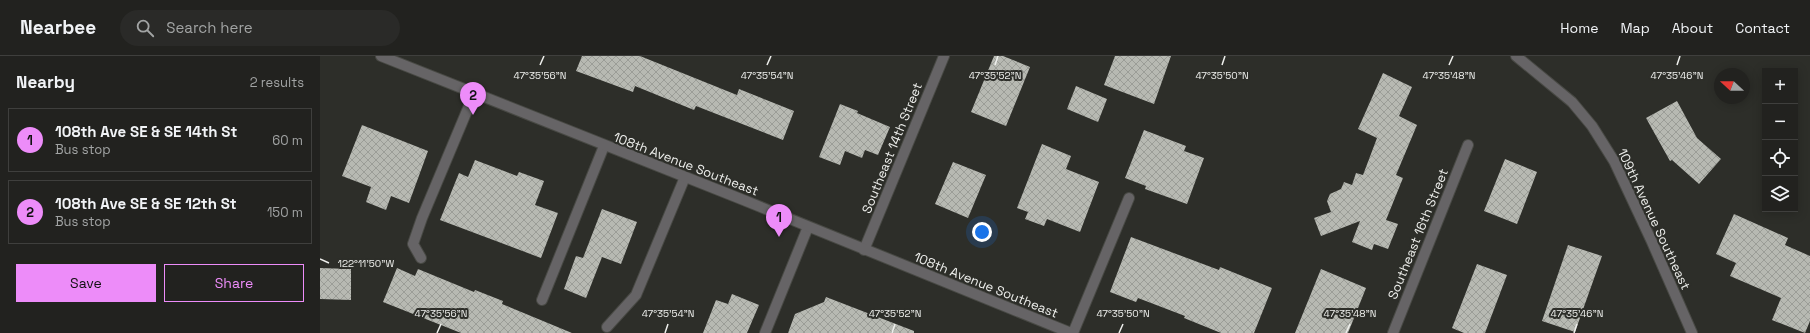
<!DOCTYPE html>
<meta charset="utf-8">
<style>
:root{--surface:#22221f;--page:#2a2a28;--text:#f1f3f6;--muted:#a2a4a4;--line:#3f3f3d;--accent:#ed8cf9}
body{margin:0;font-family:"Space Grotesk",sans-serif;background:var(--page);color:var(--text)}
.controls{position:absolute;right:12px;top:12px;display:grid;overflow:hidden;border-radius:0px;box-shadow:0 2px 10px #0003}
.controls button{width:36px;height:36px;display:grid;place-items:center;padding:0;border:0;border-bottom:1px solid var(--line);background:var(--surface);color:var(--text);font:20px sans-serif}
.compass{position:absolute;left:1394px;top:12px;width:36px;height:36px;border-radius:50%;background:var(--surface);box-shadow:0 2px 10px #0003;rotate:291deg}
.you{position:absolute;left:662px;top:176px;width:14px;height:14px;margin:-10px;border:3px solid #fff;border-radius:50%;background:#1a73e8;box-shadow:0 0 0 6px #1a73e833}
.badge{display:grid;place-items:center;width:26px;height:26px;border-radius:50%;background:var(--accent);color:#111;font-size:13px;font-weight:700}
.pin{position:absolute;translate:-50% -33px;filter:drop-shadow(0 1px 2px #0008)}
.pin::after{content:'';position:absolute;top:21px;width:14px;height:12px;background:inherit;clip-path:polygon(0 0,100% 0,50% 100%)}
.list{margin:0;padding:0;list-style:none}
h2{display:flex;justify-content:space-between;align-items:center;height:52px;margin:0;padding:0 16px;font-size:17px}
h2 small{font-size:13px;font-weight:400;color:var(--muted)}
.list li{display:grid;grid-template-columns:26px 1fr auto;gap:12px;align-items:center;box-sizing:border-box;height:64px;margin:0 8px 8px;padding:0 8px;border:1px solid var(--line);border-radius:0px}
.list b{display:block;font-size:15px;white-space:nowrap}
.list p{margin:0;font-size:13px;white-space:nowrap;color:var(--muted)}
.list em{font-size:13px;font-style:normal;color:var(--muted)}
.actions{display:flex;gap:8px;padding:12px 16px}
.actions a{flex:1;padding:9px 0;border:1px solid var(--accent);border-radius:0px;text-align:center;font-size:14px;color:var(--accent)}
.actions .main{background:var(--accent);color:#111}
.icon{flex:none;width:22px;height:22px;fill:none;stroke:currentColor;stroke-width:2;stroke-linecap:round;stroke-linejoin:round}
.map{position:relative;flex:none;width:1490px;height:277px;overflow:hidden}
header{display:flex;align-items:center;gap:24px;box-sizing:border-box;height:56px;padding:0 20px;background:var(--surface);border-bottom:1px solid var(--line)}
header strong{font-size:19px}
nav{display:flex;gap:22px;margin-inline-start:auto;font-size:14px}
.search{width:280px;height:36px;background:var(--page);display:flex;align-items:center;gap:10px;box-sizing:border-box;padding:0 14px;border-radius:22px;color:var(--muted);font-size:15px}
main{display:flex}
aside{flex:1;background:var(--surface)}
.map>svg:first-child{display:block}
</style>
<header>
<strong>Nearbee</strong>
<div class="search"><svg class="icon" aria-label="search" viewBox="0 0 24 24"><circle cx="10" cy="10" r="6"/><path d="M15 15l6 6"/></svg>Search here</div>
<nav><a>Home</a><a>Map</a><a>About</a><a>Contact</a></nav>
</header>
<main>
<aside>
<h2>Nearby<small>2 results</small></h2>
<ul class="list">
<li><span class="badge">1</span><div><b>108th Ave SE &amp; SE 14th St</b><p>Bus stop</p></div><em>60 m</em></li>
<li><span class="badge">2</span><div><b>108th Ave SE &amp; SE 12th St</b><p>Bus stop</p></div><em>150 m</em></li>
</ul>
<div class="actions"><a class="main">Save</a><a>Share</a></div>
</aside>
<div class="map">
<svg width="1490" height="277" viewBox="0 0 1490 277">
<defs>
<pattern id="building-cross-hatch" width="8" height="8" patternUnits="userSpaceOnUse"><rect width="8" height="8" fill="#b7b9b2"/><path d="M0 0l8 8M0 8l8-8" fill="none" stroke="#9b9d97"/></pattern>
</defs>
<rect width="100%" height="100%" fill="#2d2e29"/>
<path fill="url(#building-cross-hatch)" d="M262 0H320L417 39 419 33 474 55 463 84 376 50 374 54 315 30 313 36 256 15Z
M674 0H683L710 11 686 70 651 56Z
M795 0H851L834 48 784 29Z
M1063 17 1092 31 1079 60 1097 69 1076 119 1083 122 1066 164 1078 168 1068 193 1054 188 1052 194 1032 186 1040 165 1001 180 994 162 1011 156 1007 145 1010 138 1021 133 1024 126 1032 129 1036 117 1043 119 1057 82 1038 73Z
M756 30 787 43 778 66 747 53Z
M1357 45 1377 82 1401 103 1379 128 1352 104 1350 105 1326 62Z
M520 48 538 55 537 57 570 71 558 99 545 94 542 102 525 95 520 109 499 101Z
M42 69 108 95 89 147 71 140 66 154 46 146 51 131 22 120Z
M824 74 866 90 864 95 884 102 867 148 825 133 826 130 805 122Z
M722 88 751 100 746 113 779 126 760 176 727 163 724 170 705 163 708 156 697 152Z
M1185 103 1217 116 1197 168 1164 155Z
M155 104 197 120 199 116 224 125 215 149 238 157 221 202 120 164 139 117 148 121Z
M633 106 666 119 648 162 615 148Z
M282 153 317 166 301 208 282 201 266 242 244 233 256 200 263 202Z
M1414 158 1468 182 1465 189 1490 200V265L1485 277 1452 264 1461 242 1410 220 1416 207 1396 198Z
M811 181 899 214 900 211 952 232 934 277H901L864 262 865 260 818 242 816 246 790 236Z
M1248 189 1282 200 1255 276 1222 265Z
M1157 208 1187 219 1165 277H1144L1132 272Z
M0 212 31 213V244L0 243Z
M77 212 95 220 98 213 154 236 155 234 183 245 182 248 252 277H141L63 246Z
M1001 213 1046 232 1028 277H975Z
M412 238 439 249 427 277H383L396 244 408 248Z
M506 241 594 275V277H468L475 258 504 246Z"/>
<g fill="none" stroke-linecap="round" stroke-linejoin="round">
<g stroke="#484944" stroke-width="12">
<path id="service" d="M101 202 93 188 102 162 154 38
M222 244 284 90
M287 271 316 239 365 121
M445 277 488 171
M753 277 809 142"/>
</g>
<g stroke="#484944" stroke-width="12">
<path id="minor" d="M1196 0 1252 46 1272 70 1294 105 1332 186 1372 277
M544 194 624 0"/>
</g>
<g stroke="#484944" stroke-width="12">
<path id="tertiary" d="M61 0 421 143 751 277
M1073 277 1148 89"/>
</g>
<use href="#service" stroke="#666466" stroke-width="10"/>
<use href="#minor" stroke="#666466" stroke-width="10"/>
<use href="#tertiary" stroke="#666466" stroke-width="10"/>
</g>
<path fill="none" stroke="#eeefec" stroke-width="1.5" d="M220 9 224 0M447 9 451 0M675 9 678 0M902 9 905 0M1129 9 1133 0M1357 9 1360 0M0 203 9 207M117 277 121 268M345 277 348 268M572 277 575 268M799 277 803 268M1026 277 1030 268M1254 277 1257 268"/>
<g text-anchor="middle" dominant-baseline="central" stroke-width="4" stroke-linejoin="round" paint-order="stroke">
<g font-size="13" fill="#eeefec" stroke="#2d2e29">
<text transform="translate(572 92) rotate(-68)">Southeast 14th Street</text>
<text transform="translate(366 108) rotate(21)">108th Avenue Southeast</text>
<text transform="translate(1334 163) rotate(65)">109th Avenue Southeast</text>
<text transform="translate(1098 178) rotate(-68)">Southeast 16th Street</text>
<text transform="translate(666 229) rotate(22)">108th Avenue Southeast</text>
</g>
</g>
<g font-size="10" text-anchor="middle" fill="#eeefec" stroke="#2d2e29" stroke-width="4" stroke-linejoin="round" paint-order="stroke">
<text x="220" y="23">47°35'56"N</text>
<text x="447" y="23">47°35'54"N</text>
<text x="675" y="23">47°35'52"N</text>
<text x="902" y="23">47°35'50"N</text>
<text x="1129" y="23">47°35'48"N</text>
<text x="1357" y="23">47°35'46"N</text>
<text x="46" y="211">122°11'50"W</text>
<text x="121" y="261">47°35'56"N</text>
<text x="348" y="261">47°35'54"N</text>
<text x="575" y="261">47°35'52"N</text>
<text x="803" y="261">47°35'50"N</text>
<text x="1030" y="261">47°35'48"N</text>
<text x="1257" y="261">47°35'46"N</text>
</g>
</svg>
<div class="controls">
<button>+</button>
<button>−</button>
<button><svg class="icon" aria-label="locate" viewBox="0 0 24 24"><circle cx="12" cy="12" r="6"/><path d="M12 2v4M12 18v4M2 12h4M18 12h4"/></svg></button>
<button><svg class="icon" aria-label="layers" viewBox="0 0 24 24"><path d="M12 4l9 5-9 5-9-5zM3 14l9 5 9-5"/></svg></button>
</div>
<svg class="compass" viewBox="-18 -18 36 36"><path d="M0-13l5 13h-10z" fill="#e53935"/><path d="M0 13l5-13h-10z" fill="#a2a4a4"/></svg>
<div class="you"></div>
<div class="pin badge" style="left:459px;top:181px">1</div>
<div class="pin badge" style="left:153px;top:59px">2</div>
</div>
</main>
